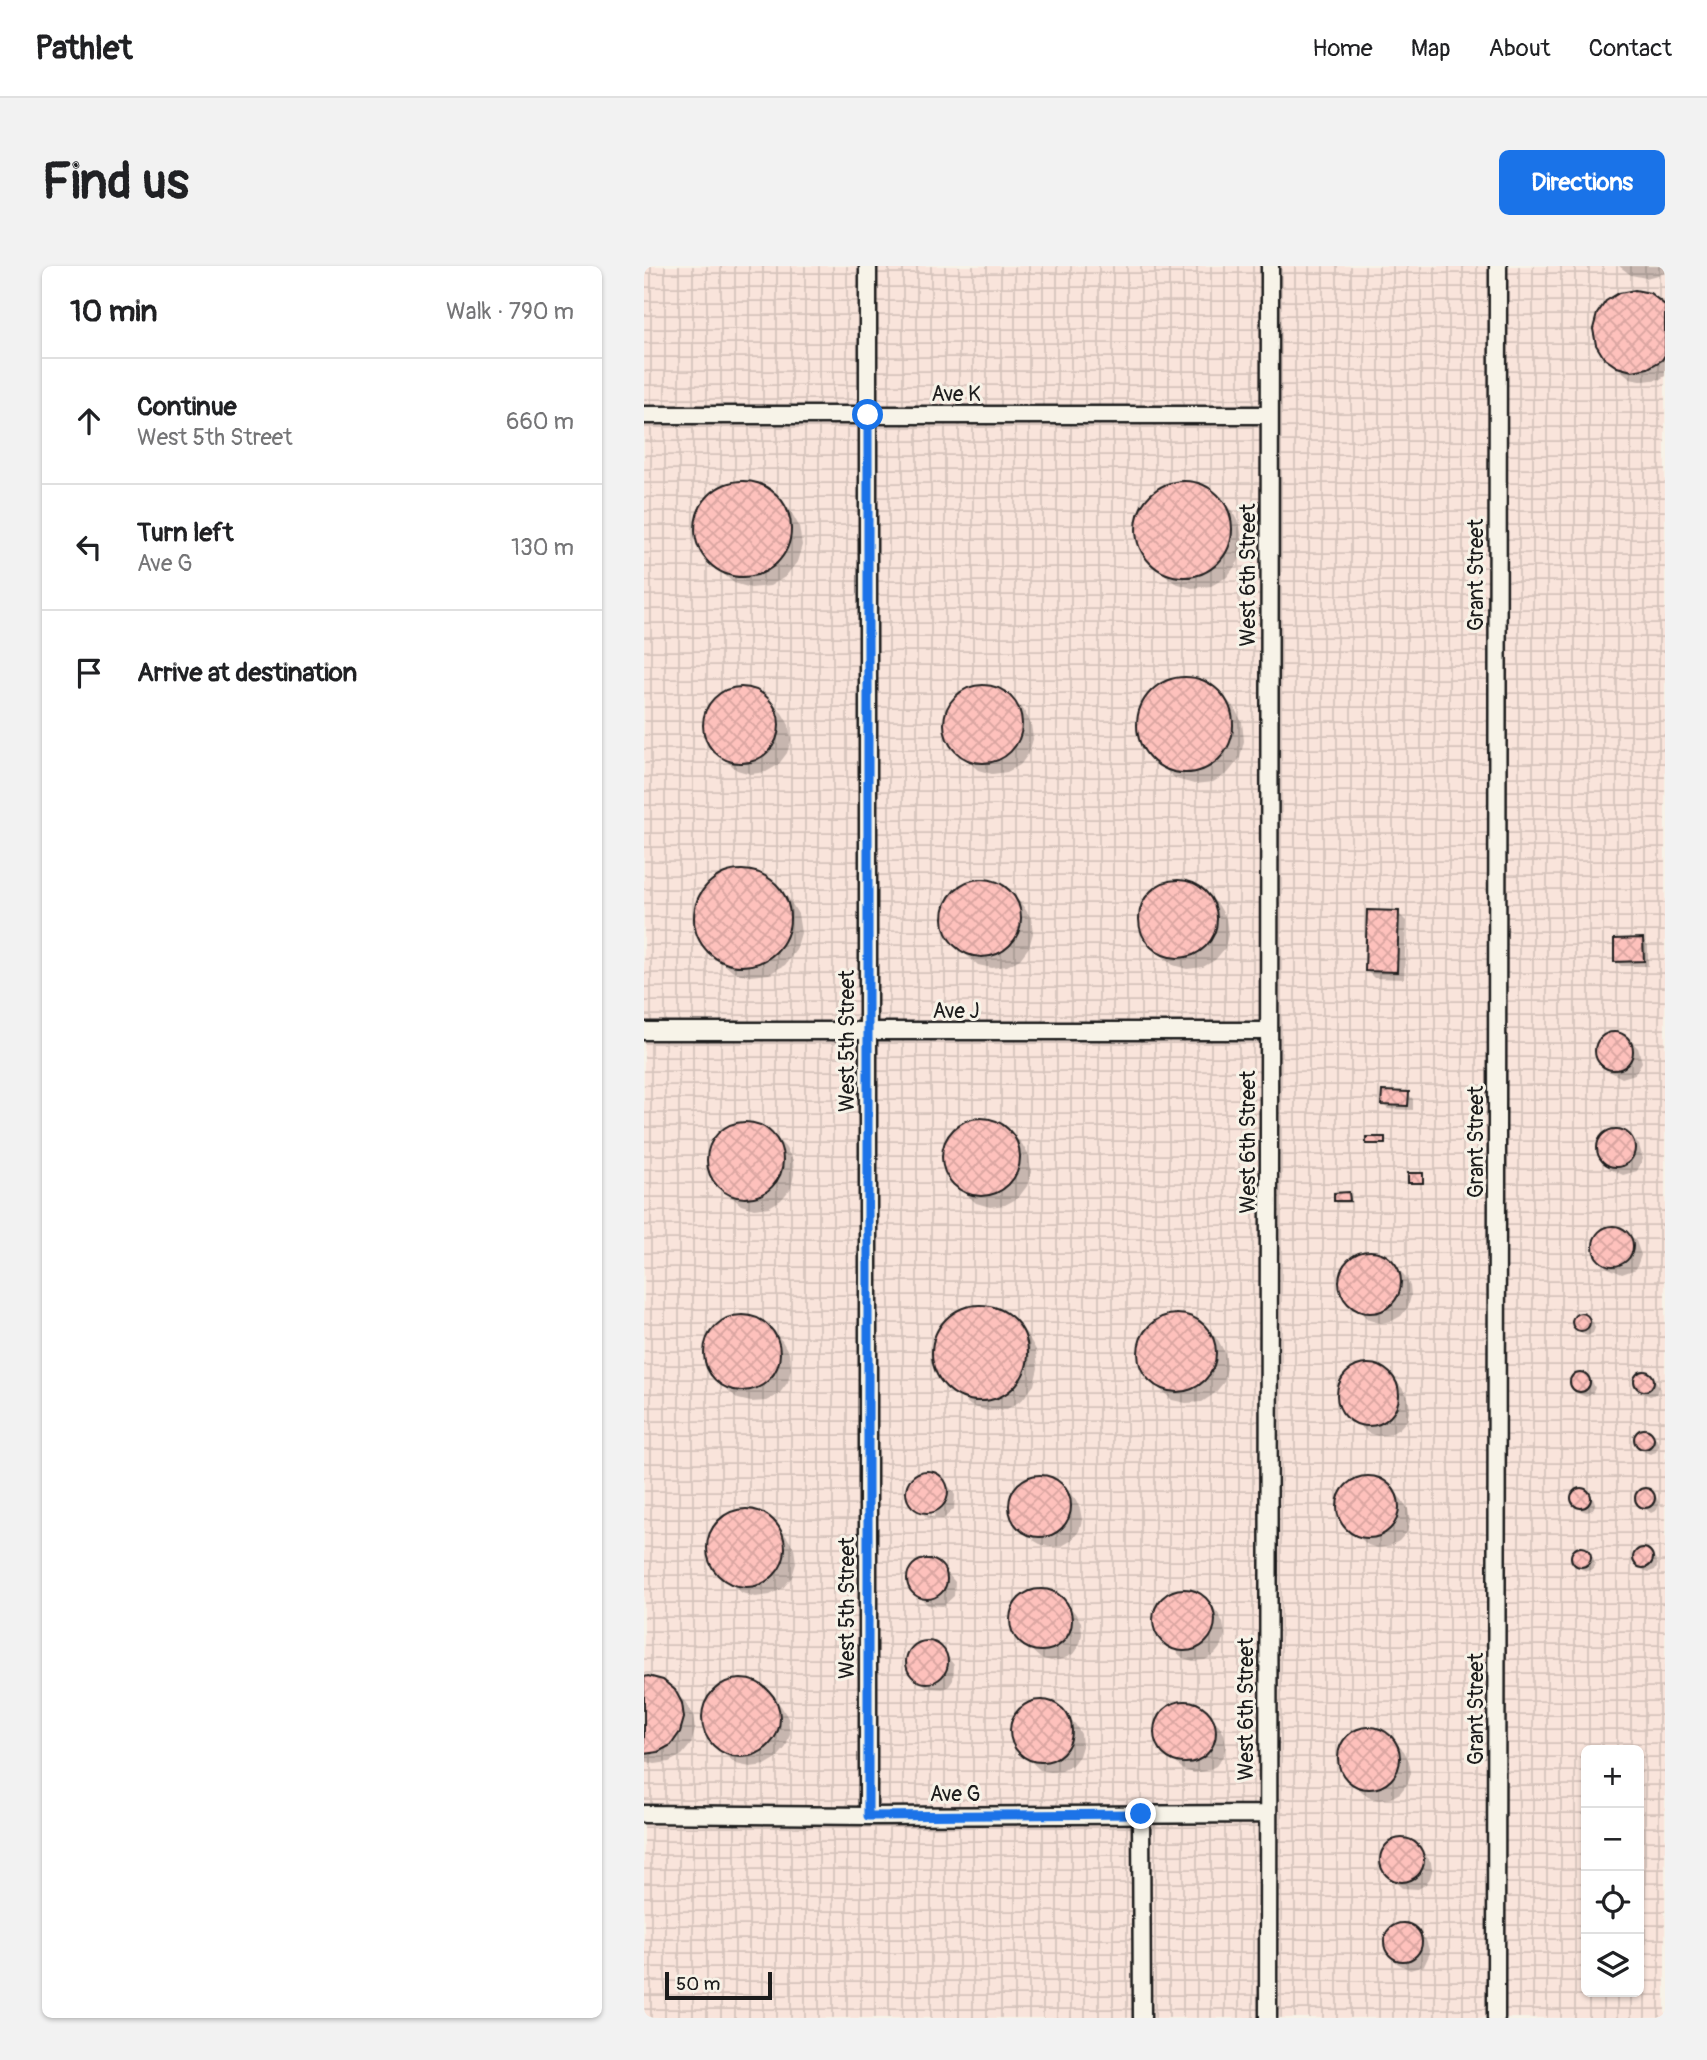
<!DOCTYPE html>
<meta charset="utf-8">
<style>
:root{--surface:#fff;--page:#f2f2f2;--text:#202124;--muted:#757577;--line:#e0e0e0;--accent:#1a73e8}
body{margin:0;font-family:Pangolin,sans-serif;background:var(--page);color:var(--text)}
.controls{position:absolute;right:21px;bottom:21px;display:grid;overflow:hidden;border-radius:10px;box-shadow:0 2px 5px #0004}
.controls button{width:63px;height:63px;display:grid;place-items:center;padding:0;border:0;border-bottom:2px solid var(--line);background:var(--surface);color:var(--text);font:35px sans-serif}
.scale{position:absolute;left:21px;bottom:18px;width:107px;box-sizing:border-box;padding-left:7px;border:4px solid #1c1c1c;border-top:0;font-size:19px;line-height:24px;white-space:nowrap;color:#1c1c1c;-webkit-text-stroke:5px #f7f3e8;paint-order:stroke}
.stop{position:absolute;width:21px;height:21px;margin:-16px;border:5px solid #1a73e8;border-radius:50%;background:#fff}
.stop.end{background:#1a73e8;border-color:#fff;box-shadow:0 2px 7px #0008}
.list{margin:0;padding:0;list-style:none}
h2{display:flex;justify-content:space-between;align-items:center;height:91px;margin:0;padding:0 28px;font-size:30px}
h2 small{font-size:23px;font-weight:400;color:var(--muted)}
.list li{display:grid;grid-template-columns:46px 1fr auto;gap:21px;align-items:center;box-sizing:border-box;height:126px;padding:0 28px;border-top:2px solid var(--line)}
.list b{display:block;font-size:26px;white-space:nowrap}
.list p{margin:0;font-size:23px;white-space:nowrap;color:var(--muted)}
.list em{font-size:23px;font-style:normal;color:var(--muted)}
.icon{flex:none;width:38px;height:38px;fill:none;stroke:currentColor;stroke-width:2;stroke-linecap:round;stroke-linejoin:round}
.map{position:relative;flex:none;width:1021px;height:1752px;overflow:hidden;border-radius:10px}
header{display:flex;align-items:center;gap:42px;box-sizing:border-box;height:98px;padding:0 35px;background:var(--surface);border-bottom:2px solid var(--line)}
header strong{font-size:33px}
nav{display:flex;gap:38px;margin-inline-start:auto;font-size:24px}
.intro{display:flex;align-items:center;justify-content:space-between;box-sizing:border-box;height:168px;padding:0 42px}
h1{margin:0;font-size:49px}
.button{padding:18px 32px;border-radius:10px;background:var(--accent);color:#fff;font-size:24px;font-weight:700}
main{display:flex;gap:42px;padding:0 42px}
aside{flex:1;background:var(--surface);border-radius:10px;box-shadow:0 2px 5px #0004}
.map>svg:first-child{display:block}
</style>
<header>
<strong>Pathlet</strong>
<nav><a>Home</a><a>Map</a><a>About</a><a>Contact</a></nav>
</header>
<div class="intro"><h1>Find us</h1><a class="button">Directions</a></div>
<main>
<aside>
<h2>10 min<small>Walk · 790 m</small></h2>
<ul class="list">
<li><svg class="icon" aria-label="ahead" viewBox="0 0 24 24"><path d="M12 20V5M6 11l6-6 6 6"/></svg><div><b>Continue</b><p>West 5th Street</p></div><em>660 m</em></li>
<li><svg class="icon" aria-label="left" viewBox="0 0 24 24"><path d="M17 20v-9H6M10 6l-5 5 5 5"/></svg><div><b>Turn left</b><p>Ave G</p></div><em>130 m</em></li>
<li><svg class="icon" aria-label="arrive" viewBox="0 0 24 24"><path d="M6 21V4h12l-3 4 3 4H6"/></svg><div><b>Arrive at destination</b></div></li>
</ul>
</aside>
<div class="map">
<svg width="1021" height="1752" viewBox="0 0 1021 1752">
<defs>
<pattern id="industrial-grid" width="8" height="8" patternUnits="userSpaceOnUse" patternTransform="scale(1.75)"><rect width="8" height="8" fill="#f9e4db"/><path d="M0 4h8M4 0v8" fill="none" stroke="#d5c3bb"/></pattern>
<pattern id="building-cross-hatch" width="8" height="8" patternUnits="userSpaceOnUse" patternTransform="scale(1.75)"><rect width="8" height="8" fill="#fec1bc"/><path d="M0 0l8 8M0 8l8-8" fill="none" stroke="#d9a5a1"/></pattern>
</defs>
<rect width="100%" height="100%" fill="#f7f3e8"/>
<filter id="ink" filterUnits="userSpaceOnUse"><feTurbulence type="fractalNoise" baseFrequency=".0143" numOctaves="2"/><feDisplacementMap in="SourceGraphic" scale="14" xChannelSelector="R" yChannelSelector="G"/><feConvolveMatrix kernelMatrix="1 2 1 2 8 2 1 2 1" color-interpolation-filters="sRGB"/></filter>
<g filter="url(#ink)">
<path fill="url(#industrial-grid)" fill-rule="evenodd" d="M0 0H1021V1752H0ZM942 1484H995V1726H942Z"/>
<path fill="#0003" d="M975 0H1021V7L1002 12 987 9Z
M1021 41V110L1016 113 1000 115 986 112 961 91Z
M102 216 119 221 134 233 146 244 155 260 158 279 153 296 141 311 126 320 107 322 90 317 63 294 54 278 52 260 56 243 68 228 83 219Z
M543 216 561 221 576 233 588 245 596 260 599 279 594 296 583 311 567 320 548 322 531 317 504 294 495 278 493 260 497 243 509 228 524 219Z
M545 412 562 417 577 429 589 440 598 456 600 475 596 492 584 507 569 516 550 518 532 513 505 490 497 474 494 455 499 438 510 423 526 415Z
M342 420 356 424 368 433 380 445 387 458 389 473 385 487 376 499 363 506 348 508 334 504 310 483 303 470 301 455 304 441 314 429 327 422Z
M100 422 114 426 126 435 138 447 145 459 147 474 143 487 134 499 122 506 107 508 93 504 69 483 62 471 60 456 64 443 73 431 85 424Z
M101 605 119 609 134 621 145 633 154 648 157 667 152 684 141 699 125 708 106 710 89 706 62 682 53 667 51 648 55 631 67 616 82 607Z
M341 614 355 618 368 628 379 640 387 652 389 667 385 681 376 693 363 700 348 702 334 699 309 677 302 665 300 650 304 636 313 623 326 616Z
M537 615 551 619 564 628 575 640 582 652 584 668 581 682 571 694 559 701 543 703 529 699 505 678 498 665 496 650 500 636 509 624 522 617Z
M754 647 762 655 760 713 730 712 722 704Z
M999 674 1004 679V700H977L972 695Z
M972 767 985 773 994 782 998 796 991 808 978 812 965 805 956 797 952 783 959 771Z
M764 828 769 833V844L744 843 739 838Z
M340 853 354 856 366 866 378 878 385 890 387 906 383 920 374 932 361 939 346 941 332 937 308 915 300 903 299 888 302 874 312 862 324 855Z
M104 857 118 860 130 870 141 881 149 894 150 908 147 922 137 934 125 941 110 943 97 939 73 918 66 906 64 891 68 877 77 866 89 859Z
M973 864 986 871 995 879 999 893 993 905 979 909 966 903 958 894 953 880 960 868Z
M740 873 742 879H726L724 877Z
M705 928 707 930V937H693L691 935Z
M969 961 983 966 992 975 997 989 992 1003 978 1008 964 1002 955 994 949 980 955 966Z
M728 987 739 990 748 997 760 1009 766 1019 767 1030 764 1041 757 1050 748 1055 736 1057 725 1054 704 1035 699 1025 697 1014 700 1003 707 994 717 988Z
M339 1040 356 1045 371 1056 383 1068 392 1084 394 1102 390 1119 378 1134 363 1143 344 1145 327 1140 300 1117 291 1101 289 1083 294 1066 305 1051 321 1043Z
M937 1048 949 1056 951 1062 949 1067 943 1070 938 1067 932 1062 930 1056 932 1051Z
M536 1049 550 1053 562 1063 574 1074 581 1087 583 1102 580 1116 570 1128 558 1136 542 1137 528 1134 504 1112 497 1100 495 1084 499 1071 508 1058 521 1051Z
M101 1050 115 1054 127 1063 138 1075 145 1087 147 1102 144 1116 135 1128 122 1135 107 1136 94 1133 70 1112 63 1099 61 1085 65 1071 74 1059 86 1052Z
M726 1100 737 1103 747 1110 758 1122 764 1131 766 1143 763 1154 755 1163 746 1168 734 1170 724 1167 702 1148 697 1138 695 1126 698 1116 705 1107 715 1101Z
M1000 1106 1012 1115 1015 1121 1012 1128 1006 1130 999 1127 990 1115 993 1109Z
M936 1107 948 1115 951 1122 948 1128 942 1131 935 1128 926 1116 929 1109Z
M1000 1164 1012 1172 1015 1179 1012 1186 1006 1188 999 1185 993 1180 991 1173 993 1167Z
M277 1208 292 1209 307 1223 311 1229 310 1243 299 1253 284 1252 278 1247 290 1251 291 1247 273 1242 265 1232 266 1218Z
M399 1211 409 1214 419 1221 431 1233 436 1243 438 1254 435 1265 428 1274 418 1280 406 1281 396 1278 389 1274 391 1272 374 1259 369 1249 367 1238 370 1227 377 1218 387 1213Z
M726 1212 737 1215 747 1222 758 1234 764 1243 766 1255 763 1266 755 1275 746 1280 734 1282 724 1279 702 1260 697 1250 695 1239 698 1228 705 1219 715 1213Z
M937 1223 949 1232 951 1238 949 1244 943 1246 937 1244 931 1238 928 1232 931 1226Z
M1001 1224 1007 1226 1013 1232 1015 1238 1013 1244 1007 1247 995 1238 992 1232 995 1226Z
M105 1245 119 1249 131 1258 142 1270 150 1282 152 1297 148 1311 139 1322 126 1329 111 1331 98 1327 74 1306 67 1294 65 1279 69 1266 78 1254 90 1247Z
M937 1283 949 1291 951 1297 949 1303 943 1305 937 1303 928 1291 931 1285Z
M999 1284 1006 1286 1011 1292 1014 1298 1011 1304 1005 1306 999 1304 993 1298 991 1292 993 1286Z
M285 1294 298 1301 311 1316 310 1330 299 1340 284 1339 269 1325 265 1319 266 1305 277 1295Z
M400 1324 410 1327 420 1335 431 1347 437 1356 438 1368 436 1378 429 1388 419 1393 407 1395 396 1392 375 1373 370 1363 368 1351 371 1341 378 1332 388 1326Z
M542 1325 553 1328 562 1335 574 1347 579 1357 581 1368 578 1379 571 1388 561 1394 549 1395 539 1392 518 1373 512 1363 510 1352 513 1341 520 1332 530 1326Z
M285 1377 292 1379 298 1384 310 1399 309 1414 305 1420 299 1423 284 1422 269 1408 265 1402 264 1394 271 1382Z
M0 1413 30 1425 42 1437 49 1449 51 1464 47 1478 38 1489 25 1496 11 1498 0 1495Z
M99 1415 113 1419 125 1428 137 1440 144 1452 146 1467 142 1481 133 1492 121 1499 106 1501 92 1498 68 1476 61 1464 59 1449 63 1436 72 1424 85 1417Z
M399 1436 410 1439 419 1447 431 1458 437 1468 438 1480 435 1490 428 1499 418 1505 407 1506 396 1504 375 1484 369 1475 368 1463 371 1452 378 1443 387 1438Z
M543 1437 554 1439 563 1447 575 1459 580 1468 582 1480 579 1490 572 1500 562 1505 550 1507 540 1504 518 1485 513 1475 511 1463 514 1453 521 1444 531 1438Z
M727 1464 738 1466 748 1474 760 1485 765 1495 767 1507 764 1517 756 1527 747 1532 735 1534 724 1531 703 1512 697 1502 696 1490 699 1479 706 1470 716 1465Z
M760 1573 767 1575 774 1580 787 1596 788 1605 786 1612 781 1619 774 1623 758 1622 742 1607 738 1600 737 1592 739 1585 744 1578 751 1574Z
M760 1658 773 1665 782 1674 786 1687 780 1700 766 1704 753 1697 745 1688 741 1675 747 1663Z"/>
<path fill="url(#building-cross-hatch)" stroke="#1c1c1c" stroke-width="2" d="M991 24 1006 27 1021 39V89L1018 94 1004 102 988 105 973 101 960 92 952 79 949 63 953 48 962 35 975 27Z
M492 263a48 48 0 1 1 96 0a48 48 0 1 1-96 0Z
M51 263a48 48 0 1 1 96 0a48 48 0 1 1-96 0Z
M493 459a48 48 0 1 1 96 0a48 48 0 1 1-96 0Z
M300 458a39 39 0 1 1 78 0a39 39 0 1 1-78 0Z
M59 459a38 38 0 1 1 76 0a38 38 0 1 1-76 0Z
M50 652a48 48 0 1 1 96 0a48 48 0 1 1-96 0Z
M299 652a39 39 0 1 1 78 0a39 39 0 1 1-78 0Z
M495 653a39 39 0 1 1 78 0a39 39 0 1 1-78 0Z
M723 644 755 645 753 706 721 705Z
M999 672 1000 695 970 696V673Z
M951 785a19 19 0 1 1 38 0a19 19 0 1 1-38 0Z
M738 825 765 826 764 840 737 839Z
M298 891a39 39 0 1 1 78 0a39 39 0 1 1-78 0Z
M63 894a38 38 0 1 1 76 0a38 38 0 1 1-76 0Z
M953 882a19 19 0 1 1 38 0a19 19 0 1 1-38 0Z
M722 871H741V878H722Z
M764 907H779V917H764Z
M705 926 706 935H690V927Z
M949 980a20 20 0 1 1 40 0a20 20 0 1 1-40 0Z
M695 1016a31 31 0 1 1 62 0a31 31 0 1 1-62 0Z
M288 1087a48 48 0 1 1 96 0a48 48 0 1 1-96 0Z
M928 1056a9 9 0 1 1 18 0a9 9 0 1 1-18 0Z
M494 1087a39 39 0 1 1 78 0a39 39 0 1 1-78 0Z
M60 1087a38 38 0 1 1 76 0a38 38 0 1 1-76 0Z
M693 1129a31 31 0 1 1 62 0a31 31 0 1 1-62 0Z
M990 1115a10 10 0 1 1 20 0a10 10 0 1 1-20 0Z
M926 1116a10 10 0 1 1 20 0a10 10 0 1 1-20 0Z
M990 1173a10 10 0 1 1 20 0a10 10 0 1 1-20 0Z
M262 1226a21 21 0 1 1 42 0a21 21 0 1 1-42 0Z
M365 1240a31 31 0 1 1 62 0a31 31 0 1 1-62 0Z
M693 1241a31 31 0 1 1 62 0a31 31 0 1 1-62 0Z
M927 1232a10 10 0 1 1 20 0a10 10 0 1 1-20 0Z
M991 1232a10 10 0 1 1 20 0a10 10 0 1 1-20 0Z
M63 1282a39 39 0 1 1 78 0a39 39 0 1 1-78 0Z
M927 1291a10 10 0 1 1 20 0a10 10 0 1 1-20 0Z
M989 1292a10 10 0 1 1 20 0a10 10 0 1 1-20 0Z
M263 1313a20 20 0 1 1 40 0a20 20 0 1 1-40 0Z
M366 1354a31 31 0 1 1 62 0a31 31 0 1 1-62 0Z
M509 1354a31 31 0 1 1 62 0a31 31 0 1 1-62 0Z
M262 1396a21 21 0 1 1 42 0a21 21 0 1 1-42 0Z
M4 1410 19 1414 31 1424 38 1437 40 1452 36 1466 27 1479 14 1486 0 1488V1411Z
M58 1452a39 39 0 1 1 78 0a39 39 0 1 1-78 0Z
M366 1465a31 31 0 1 1 62 0a31 31 0 1 1-62 0Z
M510 1466a31 31 0 1 1 62 0a31 31 0 1 1-62 0Z
M694 1492a31 31 0 1 1 62 0a31 31 0 1 1-62 0Z
M736 1594a22 22 0 1 1 44 0a22 22 0 1 1-44 0Z
M740 1676a19 19 0 1 1 38 0a19 19 0 1 1-38 0Z"/>
<g fill="none" stroke-linecap="round" stroke-linejoin="round">
<g stroke="#1c1c1c" stroke-width="21">
<path id="minor" d="M0 149H625
M0 765H625
M0 1548 224 1550 623 1548
M497 1548 498 1752
M224 1550V0
M624 1752 626 0
M852 1752 854 0"/>
</g>
<use href="#minor" stroke="#f7f3e8" stroke-width="16"/>
</g>
</g>
<g fill="none" stroke-linecap="round" stroke-linejoin="round" filter="url(#ink)">
<path stroke="#1a73e8" stroke-width="9" d="M224 149V1550L497 1548"/>
</g>
<g text-anchor="middle" dominant-baseline="central" stroke-width="6" stroke-linejoin="round" paint-order="stroke">
<g font-size="21" fill="#1c1c1c" stroke="#f7f3e8">
<text x="312" y="128">Ave K</text>
<text transform="translate(604 309) rotate(-90)">West 6th Street</text>
<text transform="translate(832 309) rotate(-90)">Grant Street</text>
<text x="312" y="745">Ave J</text>
<text transform="translate(203 775) rotate(-90)">West 5th Street</text>
<text transform="translate(604 876) rotate(-90)">West 6th Street</text>
<text transform="translate(832 876) rotate(-90)">Grant Street</text>
<text transform="translate(203 1342) rotate(-90)">West 5th Street</text>
<text transform="translate(602 1443) rotate(-90)">West 6th Street</text>
<text transform="translate(832 1443) rotate(-90)">Grant Street</text>
<text x="311" y="1528">Ave G</text>
</g>
</g>
</svg>
<div class="controls">
<button>+</button>
<button>−</button>
<button><svg class="icon" aria-label="locate" viewBox="0 0 24 24"><circle cx="12" cy="12" r="6"/><path d="M12 2v4M12 18v4M2 12h4M18 12h4"/></svg></button>
<button><svg class="icon" aria-label="layers" viewBox="0 0 24 24"><path d="M12 4l9 5-9 5-9-5zM3 14l9 5 9-5"/></svg></button>
</div>
<div class="scale">50 m</div>
<div class="stop" style="left:224px;top:149px"></div>
<div class="stop end" style="left:497px;top:1548px"></div>
</div>
</main>
